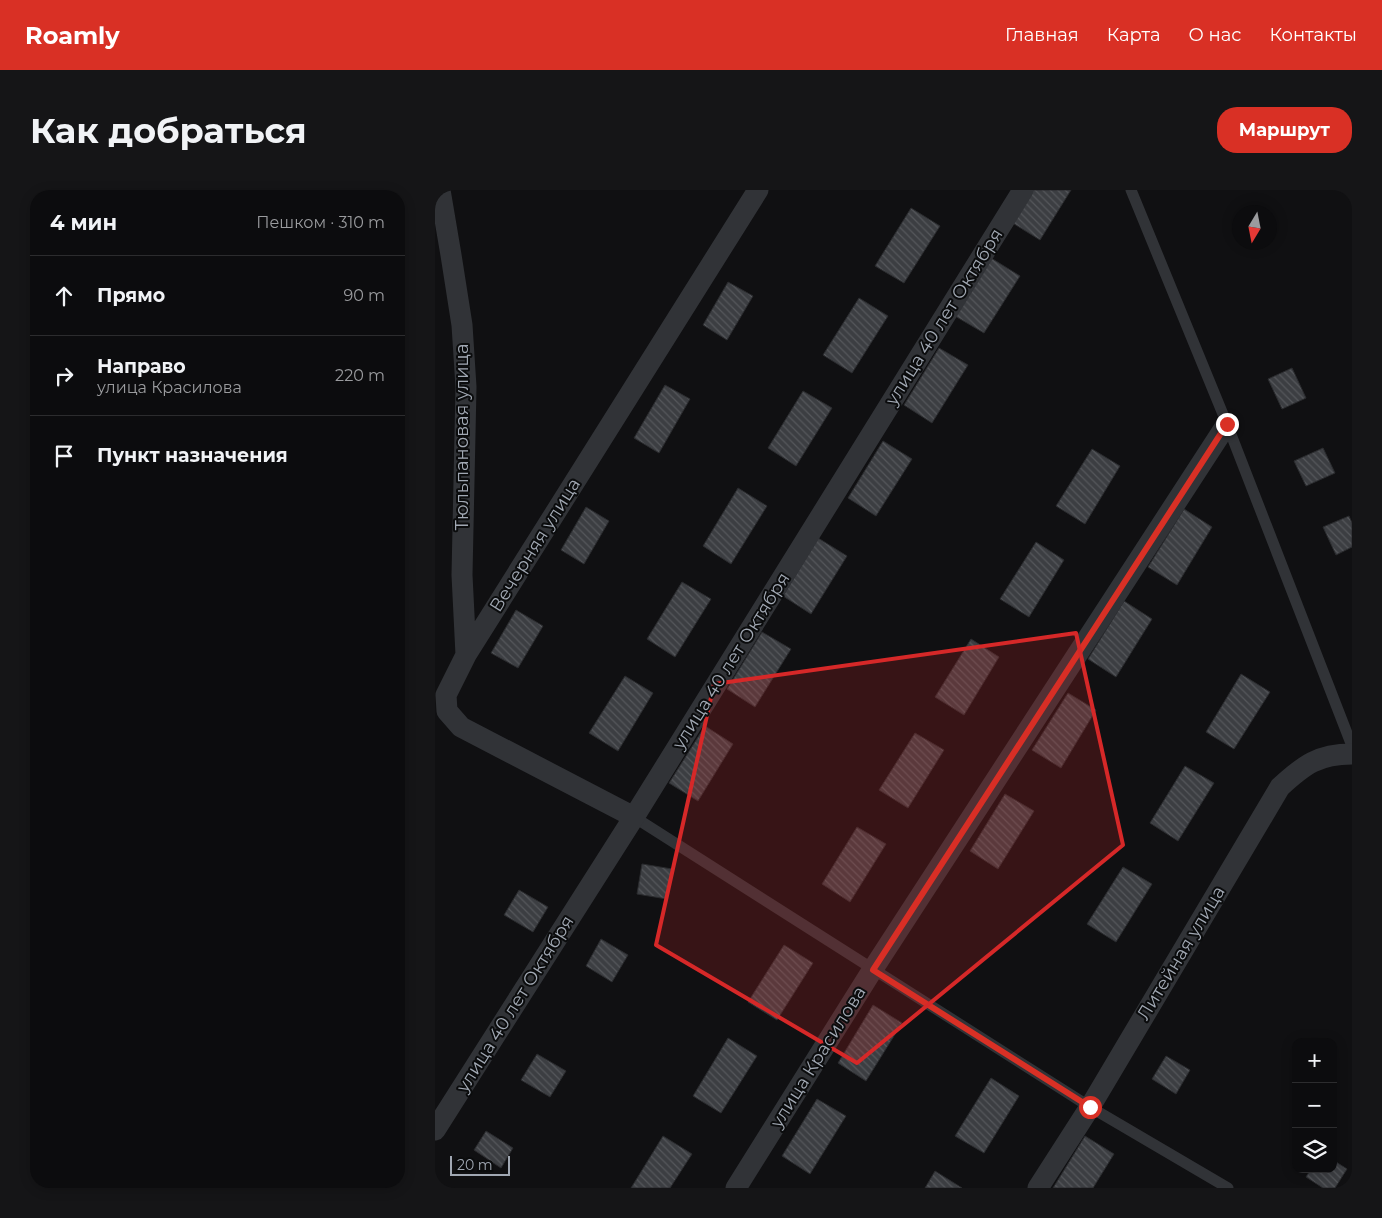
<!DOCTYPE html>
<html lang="ru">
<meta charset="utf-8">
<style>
:root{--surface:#0c0c0e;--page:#151517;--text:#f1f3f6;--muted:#9a9b9e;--line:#2c2c2e;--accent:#d93025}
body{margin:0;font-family:Montserrat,sans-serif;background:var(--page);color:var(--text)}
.controls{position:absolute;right:15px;bottom:15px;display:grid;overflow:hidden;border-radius:10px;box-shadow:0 2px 12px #0003}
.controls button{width:45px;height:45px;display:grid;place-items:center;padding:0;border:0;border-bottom:1px solid var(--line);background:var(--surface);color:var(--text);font:25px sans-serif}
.compass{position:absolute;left:797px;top:15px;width:45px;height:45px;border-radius:50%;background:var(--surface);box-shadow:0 2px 12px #0003;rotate:190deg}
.scale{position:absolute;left:15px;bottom:12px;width:60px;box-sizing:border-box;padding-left:5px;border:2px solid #a1a8b3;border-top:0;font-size:14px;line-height:18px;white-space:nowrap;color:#a1a8b3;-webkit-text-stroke:4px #0b0c0d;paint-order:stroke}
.stop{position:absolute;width:15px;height:15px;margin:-11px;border:4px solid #d93025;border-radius:50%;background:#fff}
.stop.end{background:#d93025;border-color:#fff;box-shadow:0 1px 5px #0008}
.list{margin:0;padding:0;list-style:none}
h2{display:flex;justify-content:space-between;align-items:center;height:65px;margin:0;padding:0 20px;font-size:21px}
h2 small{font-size:16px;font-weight:400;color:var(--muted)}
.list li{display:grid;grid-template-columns:32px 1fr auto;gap:15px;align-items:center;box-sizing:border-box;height:80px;padding:0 20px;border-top:1px solid var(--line)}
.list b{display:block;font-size:19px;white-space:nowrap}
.list p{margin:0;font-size:16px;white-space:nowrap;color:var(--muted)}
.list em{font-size:16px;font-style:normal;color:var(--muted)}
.icon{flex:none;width:28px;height:28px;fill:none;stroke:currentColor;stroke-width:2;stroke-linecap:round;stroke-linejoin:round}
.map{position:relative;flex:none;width:917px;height:998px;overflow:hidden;border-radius:20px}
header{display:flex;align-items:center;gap:30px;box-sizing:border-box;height:70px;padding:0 25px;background:var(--accent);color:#fff}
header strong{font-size:24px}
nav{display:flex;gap:28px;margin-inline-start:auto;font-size:18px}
.intro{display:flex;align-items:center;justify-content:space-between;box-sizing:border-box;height:120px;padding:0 30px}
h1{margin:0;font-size:35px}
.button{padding:12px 22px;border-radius:20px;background:var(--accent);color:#fff;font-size:18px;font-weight:700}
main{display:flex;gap:30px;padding:0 30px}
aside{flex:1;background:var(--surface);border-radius:20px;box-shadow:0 2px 12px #0003}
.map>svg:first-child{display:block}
</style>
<header>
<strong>Roamly</strong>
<nav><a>Главная</a><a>Карта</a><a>О нас</a><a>Контакты</a></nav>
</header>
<div class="intro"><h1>Как добраться</h1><a class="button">Маршрут</a></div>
<main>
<aside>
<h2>4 мин<small>Пешком · 310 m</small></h2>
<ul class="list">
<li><svg class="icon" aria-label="ahead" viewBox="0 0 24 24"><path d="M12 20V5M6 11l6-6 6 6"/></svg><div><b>Прямо</b></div><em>90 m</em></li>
<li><svg class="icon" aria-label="right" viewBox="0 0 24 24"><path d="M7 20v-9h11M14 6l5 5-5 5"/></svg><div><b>Направо</b><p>улица Красилова</p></div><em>220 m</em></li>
<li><svg class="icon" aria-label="arrive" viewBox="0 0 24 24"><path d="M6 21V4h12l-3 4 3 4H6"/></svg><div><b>Пункт назначения</b></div></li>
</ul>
</aside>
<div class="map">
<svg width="917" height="998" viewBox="0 0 917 998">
<defs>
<pattern id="building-back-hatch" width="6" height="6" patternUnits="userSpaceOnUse" patternTransform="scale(1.25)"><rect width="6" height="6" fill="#3c3e42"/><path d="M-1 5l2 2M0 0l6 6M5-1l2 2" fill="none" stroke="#55575b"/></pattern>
</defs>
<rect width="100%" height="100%" fill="#101012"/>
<path fill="url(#building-back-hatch)" stroke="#2a2b2e" d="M596 0H636L605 50 576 32Z
M476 18 505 36 469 93 440 76Z
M556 68 585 86 549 143 520 126Z
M293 92 318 106 292 150 268 135Z
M424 108 453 126 417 183 388 165Z
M504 158 533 175 497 233 469 215Z
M857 178 871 208 847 219 833 189Z
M230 195 255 209 224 263 199 248Z
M368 201 397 218 361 276 333 258Z
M448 251 477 269 441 326 413 308Z
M888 258 900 283 871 296 859 271Z
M657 259 685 276 650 334 621 316Z
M303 298 332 316 296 374 268 356Z
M151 317 174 331 149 374 126 360Z
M749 319 777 337 742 395 713 377Z
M914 326 917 333V357L901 365 888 337Z
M383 348 412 366 376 424 348 406Z
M601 352 629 370 594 427 565 409Z
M247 392 276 409 240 467 212 449Z
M689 411 717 429 681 487 653 469Z
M81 420 108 436 83 478 56 463Z
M327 442 356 459 320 517 292 499Z
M536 449 564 467 529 525 500 507Z
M806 484 835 502 799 559 771 542Z
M190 486 218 503 183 561 154 543Z
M633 503 661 520 626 578 597 560Z
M270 536 298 554 263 611 234 593Z
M480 543 509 560 473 618 444 600Z
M750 576 779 593 743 651 715 633Z
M570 604 599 621 563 679 535 661Z
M422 637 451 654 415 712 387 694Z
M207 674 237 679 232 709 202 704Z
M688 677 717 694 681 752 652 734Z
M84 700 113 717 98 742 69 725Z
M166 749 193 765 177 792 151 776Z
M349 755 378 773 342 830 313 812Z
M438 815 467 833 431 891 403 873Z
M293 848 322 866 286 923 258 906Z
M102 864 131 881 115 907 86 890Z
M731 866 755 880 741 904 717 889Z
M556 888 584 906 549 963 520 946Z
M382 909 411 926 375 984 347 966Z
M51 941 78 958 66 978 39 960Z
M228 946 257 964 235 998H196Z
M650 946 679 964 658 998H618Z
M898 970 912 979 900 998H888L871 987 876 979H898Z
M500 981 527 998H490Z"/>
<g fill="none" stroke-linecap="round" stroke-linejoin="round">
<path stroke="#313337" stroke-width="11" d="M696 0 792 234 917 556
M199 627 655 917 793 998"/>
<path stroke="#313337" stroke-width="21" d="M5 0 16 65 27 135 31 197 27 385 31 465
M199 627 26 537 12 521 11 505 31 465 323 0
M0 940 199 627 588 0
M301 998 438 779 792 234
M603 998 655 917 845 597C869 575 883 564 917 564"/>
</g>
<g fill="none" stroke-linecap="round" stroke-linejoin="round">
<path stroke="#d93025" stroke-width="6" d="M655 917 438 780 792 234"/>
</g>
<path fill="#d62828" fill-opacity="0.2" stroke="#d62828" stroke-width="4" stroke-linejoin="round" d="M641 443 688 655 422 873 221 755 279 494Z"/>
<g text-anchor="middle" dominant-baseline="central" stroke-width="4" stroke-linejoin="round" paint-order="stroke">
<g font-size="18" fill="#a1a8b3" stroke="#0b0c0d">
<text transform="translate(509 127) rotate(-58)">улица 40 лет Октября</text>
<text transform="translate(27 247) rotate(-90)">Тюльпановая улица</text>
<text transform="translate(100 355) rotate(-58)">Вечерняя улица</text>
<text transform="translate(296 471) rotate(-58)">улица 40 лет Октября</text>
<text transform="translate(746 763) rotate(-59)">Литейная улица</text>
<text transform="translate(80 814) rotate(-58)">улица 40 лет Октября</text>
<text transform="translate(383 867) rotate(-58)">улица Красилова</text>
</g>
</g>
</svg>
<div class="controls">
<button>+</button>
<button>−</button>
<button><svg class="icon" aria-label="layers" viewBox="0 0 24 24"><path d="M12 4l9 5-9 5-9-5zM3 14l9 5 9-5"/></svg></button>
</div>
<svg class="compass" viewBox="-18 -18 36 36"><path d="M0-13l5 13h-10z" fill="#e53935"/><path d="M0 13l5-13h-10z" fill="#9a9b9e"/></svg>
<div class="scale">20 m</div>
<div class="stop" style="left:655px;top:917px"></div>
<div class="stop end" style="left:792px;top:234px"></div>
</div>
</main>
